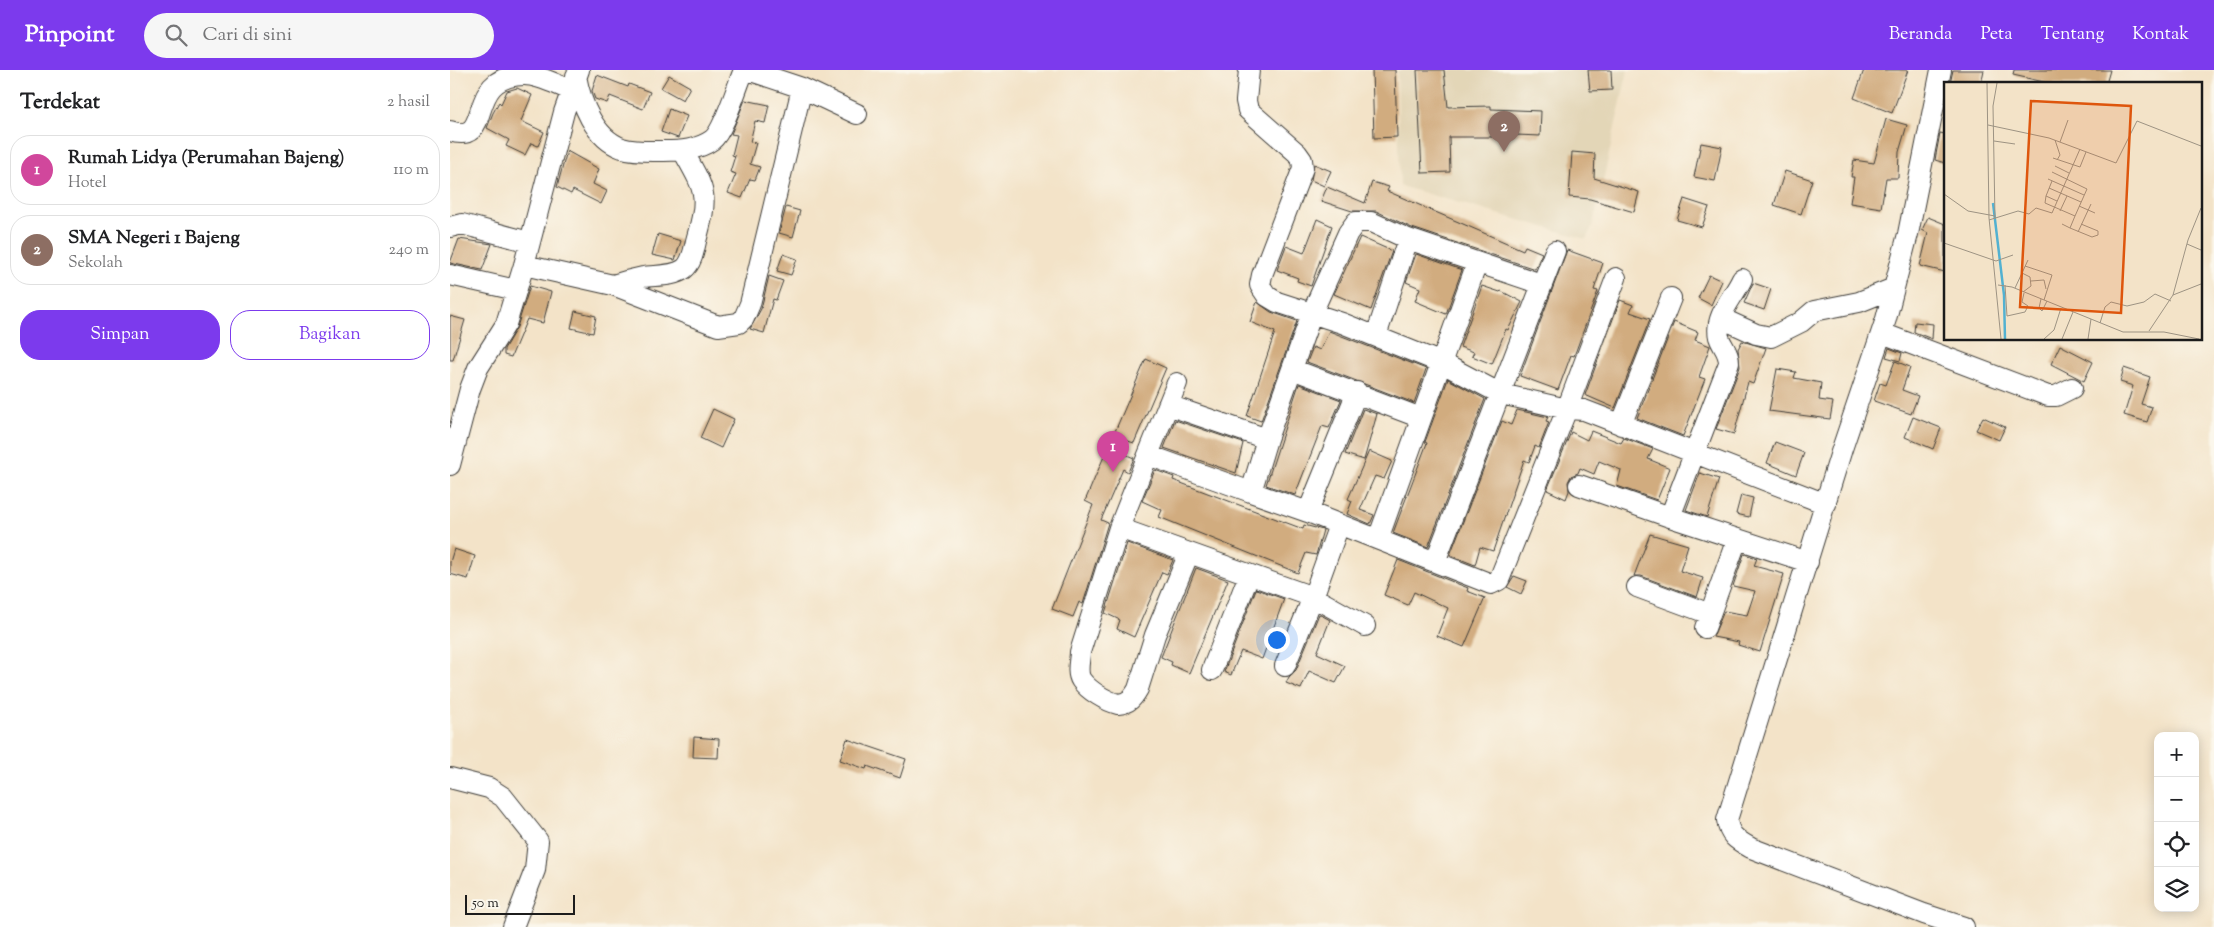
<!DOCTYPE html>
<html lang="id">
<meta charset="utf-8">
<style>
:root{--surface:#fff;--page:#f6f6f6;--text:#202124;--muted:#757577;--line:#e0e0e0;--accent:#7c3aed}
body{margin:0;font-family:"Sorts Mill Goudy",serif;background:var(--page);color:var(--text)}
.controls{position:absolute;right:15px;bottom:15px;display:grid;overflow:hidden;border-radius:10px;box-shadow:0 2px 12px #0003}
.controls button{width:45px;height:45px;display:grid;place-items:center;padding:0;border:0;border-bottom:1px solid var(--line);background:var(--surface);color:var(--text);font:25px sans-serif}
.scale{position:absolute;left:15px;bottom:12px;width:110px;box-sizing:border-box;padding-left:5px;border:2px solid #1c1c1c;border-top:0;font-size:14px;line-height:18px;white-space:nowrap;color:#1c1c1c;-webkit-text-stroke:4px #fbf7ec;paint-order:stroke}
.you{position:absolute;left:826px;top:569px;width:18px;height:18px;margin:-12px;border:4px solid #fff;border-radius:50%;background:#1a73e8;box-shadow:0 0 0 8px #1a73e833}
.badge{display:grid;place-items:center;width:32px;height:32px;border-radius:50%;background:var(--accent);color:#fff;font-size:16px;font-weight:700}
.pin{position:absolute;translate:-50% -41px;filter:drop-shadow(0 1px 2px #0008)}
.pin::after{content:'';position:absolute;top:26px;width:18px;height:15px;background:inherit;clip-path:polygon(0 0,100% 0,50% 100%)}
.list{margin:0;padding:0;list-style:none}
h2{display:flex;justify-content:space-between;align-items:center;height:65px;margin:0;padding:0 20px;font-size:21px}
h2 small{font-size:16px;font-weight:400;color:var(--muted)}
.list li{display:grid;grid-template-columns:32px 1fr auto;gap:15px;align-items:center;box-sizing:border-box;height:70px;margin:0 10px 10px;padding:0 10px;border:1px solid var(--line);border-radius:20px}
.list b{display:block;font-size:19px;white-space:nowrap}
.list p{margin:0;font-size:16px;white-space:nowrap;color:var(--muted)}
.list em{font-size:16px;font-style:normal;color:var(--muted)}
.actions{display:flex;gap:10px;padding:15px 20px}
.actions a{flex:1;padding:11px 0;border:1px solid var(--accent);border-radius:20px;text-align:center;font-size:18px;color:var(--accent)}
.actions .main{background:var(--accent);color:#fff}
.icon{flex:none;width:28px;height:28px;fill:none;stroke:currentColor;stroke-width:2;stroke-linecap:round;stroke-linejoin:round}
.map{position:relative;flex:none;width:1764px;height:857px;overflow:hidden}
header{display:flex;align-items:center;gap:30px;box-sizing:border-box;height:70px;padding:0 25px;background:var(--accent);color:#fff}
header strong{font-size:24px}
nav{display:flex;gap:28px;margin-inline-start:auto;font-size:18px}
.search{width:350px;height:45px;background:var(--page);display:flex;align-items:center;gap:12px;box-sizing:border-box;padding:0 18px;border-radius:28px;color:var(--muted);font-size:19px}
main{display:flex}
aside{flex:1;background:var(--surface)}
.map>svg:first-child{display:block}
</style>
<header>
<strong>Pinpoint</strong>
<div class="search"><svg class="icon" aria-label="search" viewBox="0 0 24 24"><circle cx="10" cy="10" r="6"/><path d="M15 15l6 6"/></svg>Cari di sini</div>
<nav><a>Beranda</a><a>Peta</a><a>Tentang</a><a>Kontak</a></nav>
</header>
<main>
<aside>
<h2>Terdekat<small>2 hasil</small></h2>
<ul class="list">
<li><span class="badge" style="background:#d1479c">1</span><div><b>Rumah Lidya (Perumahan Bajeng)</b><p>Hotel</p></div><em>110 m</em></li>
<li><span class="badge" style="background:#8d6e63">2</span><div><b>SMA Negeri 1 Bajeng</b><p>Sekolah</p></div><em>240 m</em></li>
</ul>
<div class="actions"><a class="main">Simpan</a><a>Bagikan</a></div>
</aside>
<div class="map">
<svg width="1764" height="857" viewBox="0 0 1764 857">
<rect width="100%" height="100%" fill="#fbf7ec"/>
<filter id="ink" filterUnits="userSpaceOnUse"><feTurbulence type="fractalNoise" baseFrequency=".02" numOctaves="2"/><feDisplacementMap in="SourceGraphic" scale="10" xChannelSelector="R" yChannelSelector="G"/><feConvolveMatrix kernelMatrix="1 2 1 2 8 2 1 2 1" color-interpolation-filters="sRGB"/></filter>
<filter id="wash" filterUnits="userSpaceOnUse"><feTurbulence type="fractalNoise" baseFrequency=".0096" numOctaves="4" result="noise"/><feDisplacementMap in="SourceGraphic" scale="20" xChannelSelector="R" yChannelSelector="G"/><feGaussianBlur stdDeviation="1.12" result="paint"/><feColorMatrix in="noise" values="0 0 0 0 0 0 0 0 0 0 0 0 0 0 0 0 0 1.4 0 .05"/><feComposite in="paint" operator="in"/></filter>
<g filter="url(#wash)">
<rect width="100%" height="100%" fill="#f3e3c8"/>
<path fill="#e3d6b7" d="M947 0H1178L1143 155 1136 169 950 116Z"/>
<g id="blocks">
<path fill="#d1ac7f" d="M922 0H945L947 67 924 68Z
M967 0H994L998 37 1041 36V39L1091 41 1090 66 1042 64V67H999L1000 102 972 103Z
M1138 0H1161L1162 20 1140 21Z
M1414 0H1458L1442 43 1404 28Z
M1503 0H1534L1531 14H1500Z
M1564 0H1660L1656 14H1594V12L1563 5Z
M147 5 178 17 179 14 200 22 193 39 160 26 157 33 145 29 142 21Z
M219 5 240 17 233 30 211 18Z
M67 18 82 25 71 51 94 62 88 76 81 73 75 85 56 76 59 70 37 58 43 43 49 32 51 34 57 21Z
M295 30 319 35 315 53 305 51 300 72 306 73 300 94 310 97 305 110 300 109 292 128 278 123 286 104 280 102 285 86 282 85 287 65 281 64Z
M219 39 237 46 228 68 211 62Z
M1436 49 1457 55 1449 82 1448 108H1436L1431 138 1400 133 1404 107H1401L1404 90 1424 93Z
M1490 63 1495 64V93L1485 90Z
M1251 73 1272 77 1265 111 1244 107Z
M117 81 149 99 143 114 157 121 151 134 123 120 121 124 107 117Z
M1122 82 1145 84 1144 108 1189 122 1184 142 1140 129 1119 127Z
M864 94 881 101 874 116 861 110Z
M1335 101 1362 110 1351 144 1324 135Z
M922 112 939 117 937 121 1073 180 1075 176 1092 183 1085 199 962 158 926 141H902L871 131 877 117 915 133Z
M1234 129 1259 137 1252 157 1227 150Z
M336 137 350 141 343 167 329 163Z
M1478 147 1495 154V202L1470 196 1478 163 1472 160Z
M867 149 882 156 861 216 847 211 848 208 827 200 836 176 854 183Z
M208 164 231 171 225 190 202 185Z
M910 167 942 181 921 240 884 224Z
M9 169 42 174 32 200 0 193Z
M1117 180 1153 193 1144 220 1148 221 1124 286 1121 285 1108 320 1070 306Z
M333 184 347 189 341 205 327 201Z
M966 184 1012 200 996 244 965 231 970 218 956 212Z
M1259 205 1272 211 1261 235 1248 228Z
M319 206 333 211 326 230 323 229 314 263 300 259 311 239Z
M1303 213 1321 219 1314 240 1294 233Z
M80 216 101 222 93 253 77 249 61 287 54 285V279L67 257Z
M1032 216 1050 222 1051 221 1072 232 1058 260 1056 259 1042 294 1022 286 1024 282 1010 277Z
M1170 230 1183 235 1180 242 1200 249 1165 338 1135 325Z
M807 232 821 242 847 251 811 351 797 346 825 262 800 252Z
M125 241 146 246 143 263 121 258Z
M0 246 15 250 3 290H0Z
M1224 252 1248 262 1245 270 1260 276 1249 307 1255 309 1233 366 1187 348Z
M1465 252 1483 254 1482 269 1464 262Z
M879 261 976 299 964 333 857 292 863 277 870 280Z
M1292 271 1316 278 1303 314 1298 312 1284 364 1266 359 1290 297 1288 279Z
M1610 275 1643 292 1634 311 1601 294Z
M1439 278 1452 283 1450 291 1436 287Z
M696 289 716 298 684 373 663 366Z
M1445 291 1460 297 1452 320 1468 326 1461 344 1424 331 1430 313 1436 315Z
M1674 298 1700 307 1691 334 1702 337 1697 352 1674 345 1683 316 1670 312Z
M1327 299 1346 302 1344 308 1371 313 1369 330 1383 332 1380 349 1319 341Z
M998 309 1035 329 978 477 943 463 977 373 975 372Z
M849 314 891 330 879 358 872 356 845 425 816 415Z
M263 339 284 349 271 378 250 368Z
M913 339 927 344 914 390 895 384Z
M1067 340 1098 347 1096 351 1099 352 1089 378 1085 376 1079 392 1074 390 1043 481 1030 477 1025 495 1000 485 1052 351 1061 355Z
M1463 347 1491 358 1483 379 1455 367Z
M1533 347 1555 357 1549 370 1526 360Z
M725 350 793 373 786 403 714 378Z
M1141 361 1171 373 1174 368 1203 379 1198 389 1220 398 1207 430 1167 416 1171 400 1149 391 1144 404 1130 398 1128 403 1121 406 1118 412 1119 421 1116 429 1097 420 1121 362 1137 370Z
M1325 372 1354 383 1346 405 1317 393Z
M658 377 684 388 678 402 673 399 651 450 658 453 633 534 629 532 623 547 602 539 643 435 635 431Z
M919 381 942 391 934 409 925 406 910 440 924 445 920 454 897 444 902 431 898 429Z
M705 400 724 407 723 410 853 459 854 455 873 460 866 485 856 483 848 503 709 447 712 440 692 431Z
M1250 403 1269 409 1257 447 1236 440Z
M1291 425 1303 428 1299 447 1286 444Z
M1200 464 1238 475 1230 501 1253 508 1247 527 1191 506H1184Z
M677 473 723 490 717 504 712 502 684 567 667 559 670 550 655 543Z
M4 479 25 486 18 509 0 504V492Z
M1294 484 1307 488 1304 496 1334 504 1310 582 1288 575 1289 572 1263 567 1274 541 1297 545 1305 521 1283 516Z
M948 490 1018 518 1017 521 1035 528 1014 577 987 566 998 538 964 522 958 535 934 525Z
M746 498 778 510 739 603 721 595 722 592 711 587Z
M1064 506 1077 511 1071 524 1057 517Z
M806 519 834 529 812 589 791 581 781 605 774 602Z
M869 544 880 550 867 583 895 596 886 613 859 601 851 619 836 613 839 607 846 600Z
M244 667 269 669 268 688 243 687Z
M397 669 456 689 450 708 417 696 416 699 390 690Z"/>
</g>
</g>
<g filter="url(#ink)">
<use href="#blocks" fill-opacity="0" stroke="#3c3a36" stroke-width="1"/>
<g fill="none" stroke-linecap="round" stroke-linejoin="round">
<g stroke="#3c3a36" stroke-width="22">
<path id="minor" d="M298 0 352 18 407 44
M799 0 796 31 798 40 847 83 852 90 853 98 812 205 810 215 813 220 817 226 827 232 892 253 992 293 1051 324 1117 339 1134 340 1376 434
M1491 0 1458 164 1436 249 1392 379 1277 750C1279 766 1287 770 1301 778L1474 844 1514 857
M126 6C131 33 144 68 172 78 186 82 200 81 214 81 230 81 248 80 262 70 274 61 287 16 294 0
M0 61C46 76 12 6 74 5 89 5 107 15 121 20
M0 157 12 154 79 172
M958 169 921 152H906L898 163 862 243 817 369 801 422 858 442 1041 514 1049 510 1117 339 1166 208
M74 195 163 215 268 256 289 253 294 248 300 234 352 18
M0 205 66 220
M1292 209C1284 227 1264 246 1269 267 1272 277 1279 281 1279 293L1220 447 1358 492
M163 215C172 212 183 209 193 207 205 205 223 207 234 199 242 193 244 180 246 171 259 124 256 122 233 81
M1271 248 1306 264 1321 267 1351 252 1364 241 1409 232 1444 218
M1432 263 1598 326H1606L1622 318
M926 266 958 169 1091 214
M842 299 971 348
M727 313 698 385 801 422
M718 335 817 369
M1171 355 1221 228
M698 385 669 458 630 582C630 590 626 602 631 610 639 621 656 631 668 634 679 633 683 628 688 619L705 565 739 483
M0 395 20 319 28 298 56 254 74 195 114 42 129 0
M1129 415 1220 447
M858 442 907 322
M669 458 863 527 915 556
M928 469 1027 193
M985 492 1105 181
M1187 517 1260 544
M1255 558 1287 469
M835 596 863 527 889 455
M762 600 799 505
M0 708 39 718 53 727 88 771 85 800 63 857"/>
</g>
<use href="#minor" stroke="#fff" stroke-width="20"/>
</g>
</g>
<g transform="translate(1494 12)">
<rect width="258" height="258" fill="#f3e3c8"/>
<path fill="none" stroke="#52b1d1" stroke-width="2.5" d="M49 121 60 213 61 257"/>
<path fill="none" stroke="#9d9383" stroke-width="1" d="M43 1 45 136 57 257M44 43 105 56 172 81 193 39 257 64M111 58 116 73 113 78M50 59 71 62M116 60 124 38M109 76 136 85 142 70M111 84 125 91M104 97 140 113M108 99 102 114 113 119M105 106 137 120M0 112 24 129 51 134M102 114 101 121 131 134 143 107 108 90M135 124 151 131M116 129 123 114M51 137 49 24 53 1M45 138 74 129 85 132 92 126 108 131 136 67M118 142 126 146 131 134M126 146 148 155 154 153V149L137 142M134 150 147 122M0 161 52 179 69 173M243 162 257 168M81 184 108 193 100 218M87 199 100 198 102 207M54 203 68 205 179 250H220L255 257M61 203 63 234 81 230 84 224 78 220 80 211M71 206 78 191M79 210 87 204 86 195 78 191 84 178M229 213 257 202M97 217 95 226 98 229 103 219M156 241 161 225 167 220 183 224 200 220 211 212 227 219M205 249 229 213 244 158 257 126M100 257 110 248 117 226M118 257 129 230M144 257 147 237"/>
<path fill="#de560d" fill-opacity="0.15" stroke="#de560d" stroke-width="2.5" d="M87 19 187 24 177 231 76 225Z"/>
<rect width="258" height="258" fill="none" stroke="#1c1c1c" stroke-width="2.5"/>
</g>
</svg>
<div class="controls">
<button>+</button>
<button>−</button>
<button><svg class="icon" aria-label="locate" viewBox="0 0 24 24"><circle cx="12" cy="12" r="6"/><path d="M12 2v4M12 18v4M2 12h4M18 12h4"/></svg></button>
<button><svg class="icon" aria-label="layers" viewBox="0 0 24 24"><path d="M12 4l9 5-9 5-9-5zM3 14l9 5 9-5"/></svg></button>
</div>
<div class="scale">50 m</div>
<div class="you"></div>
<div class="pin badge" style="left:663px;top:402px;background:#d1479c">1</div>
<div class="pin badge" style="left:1054px;top:82px;background:#8d6e63">2</div>
</div>
</main>
